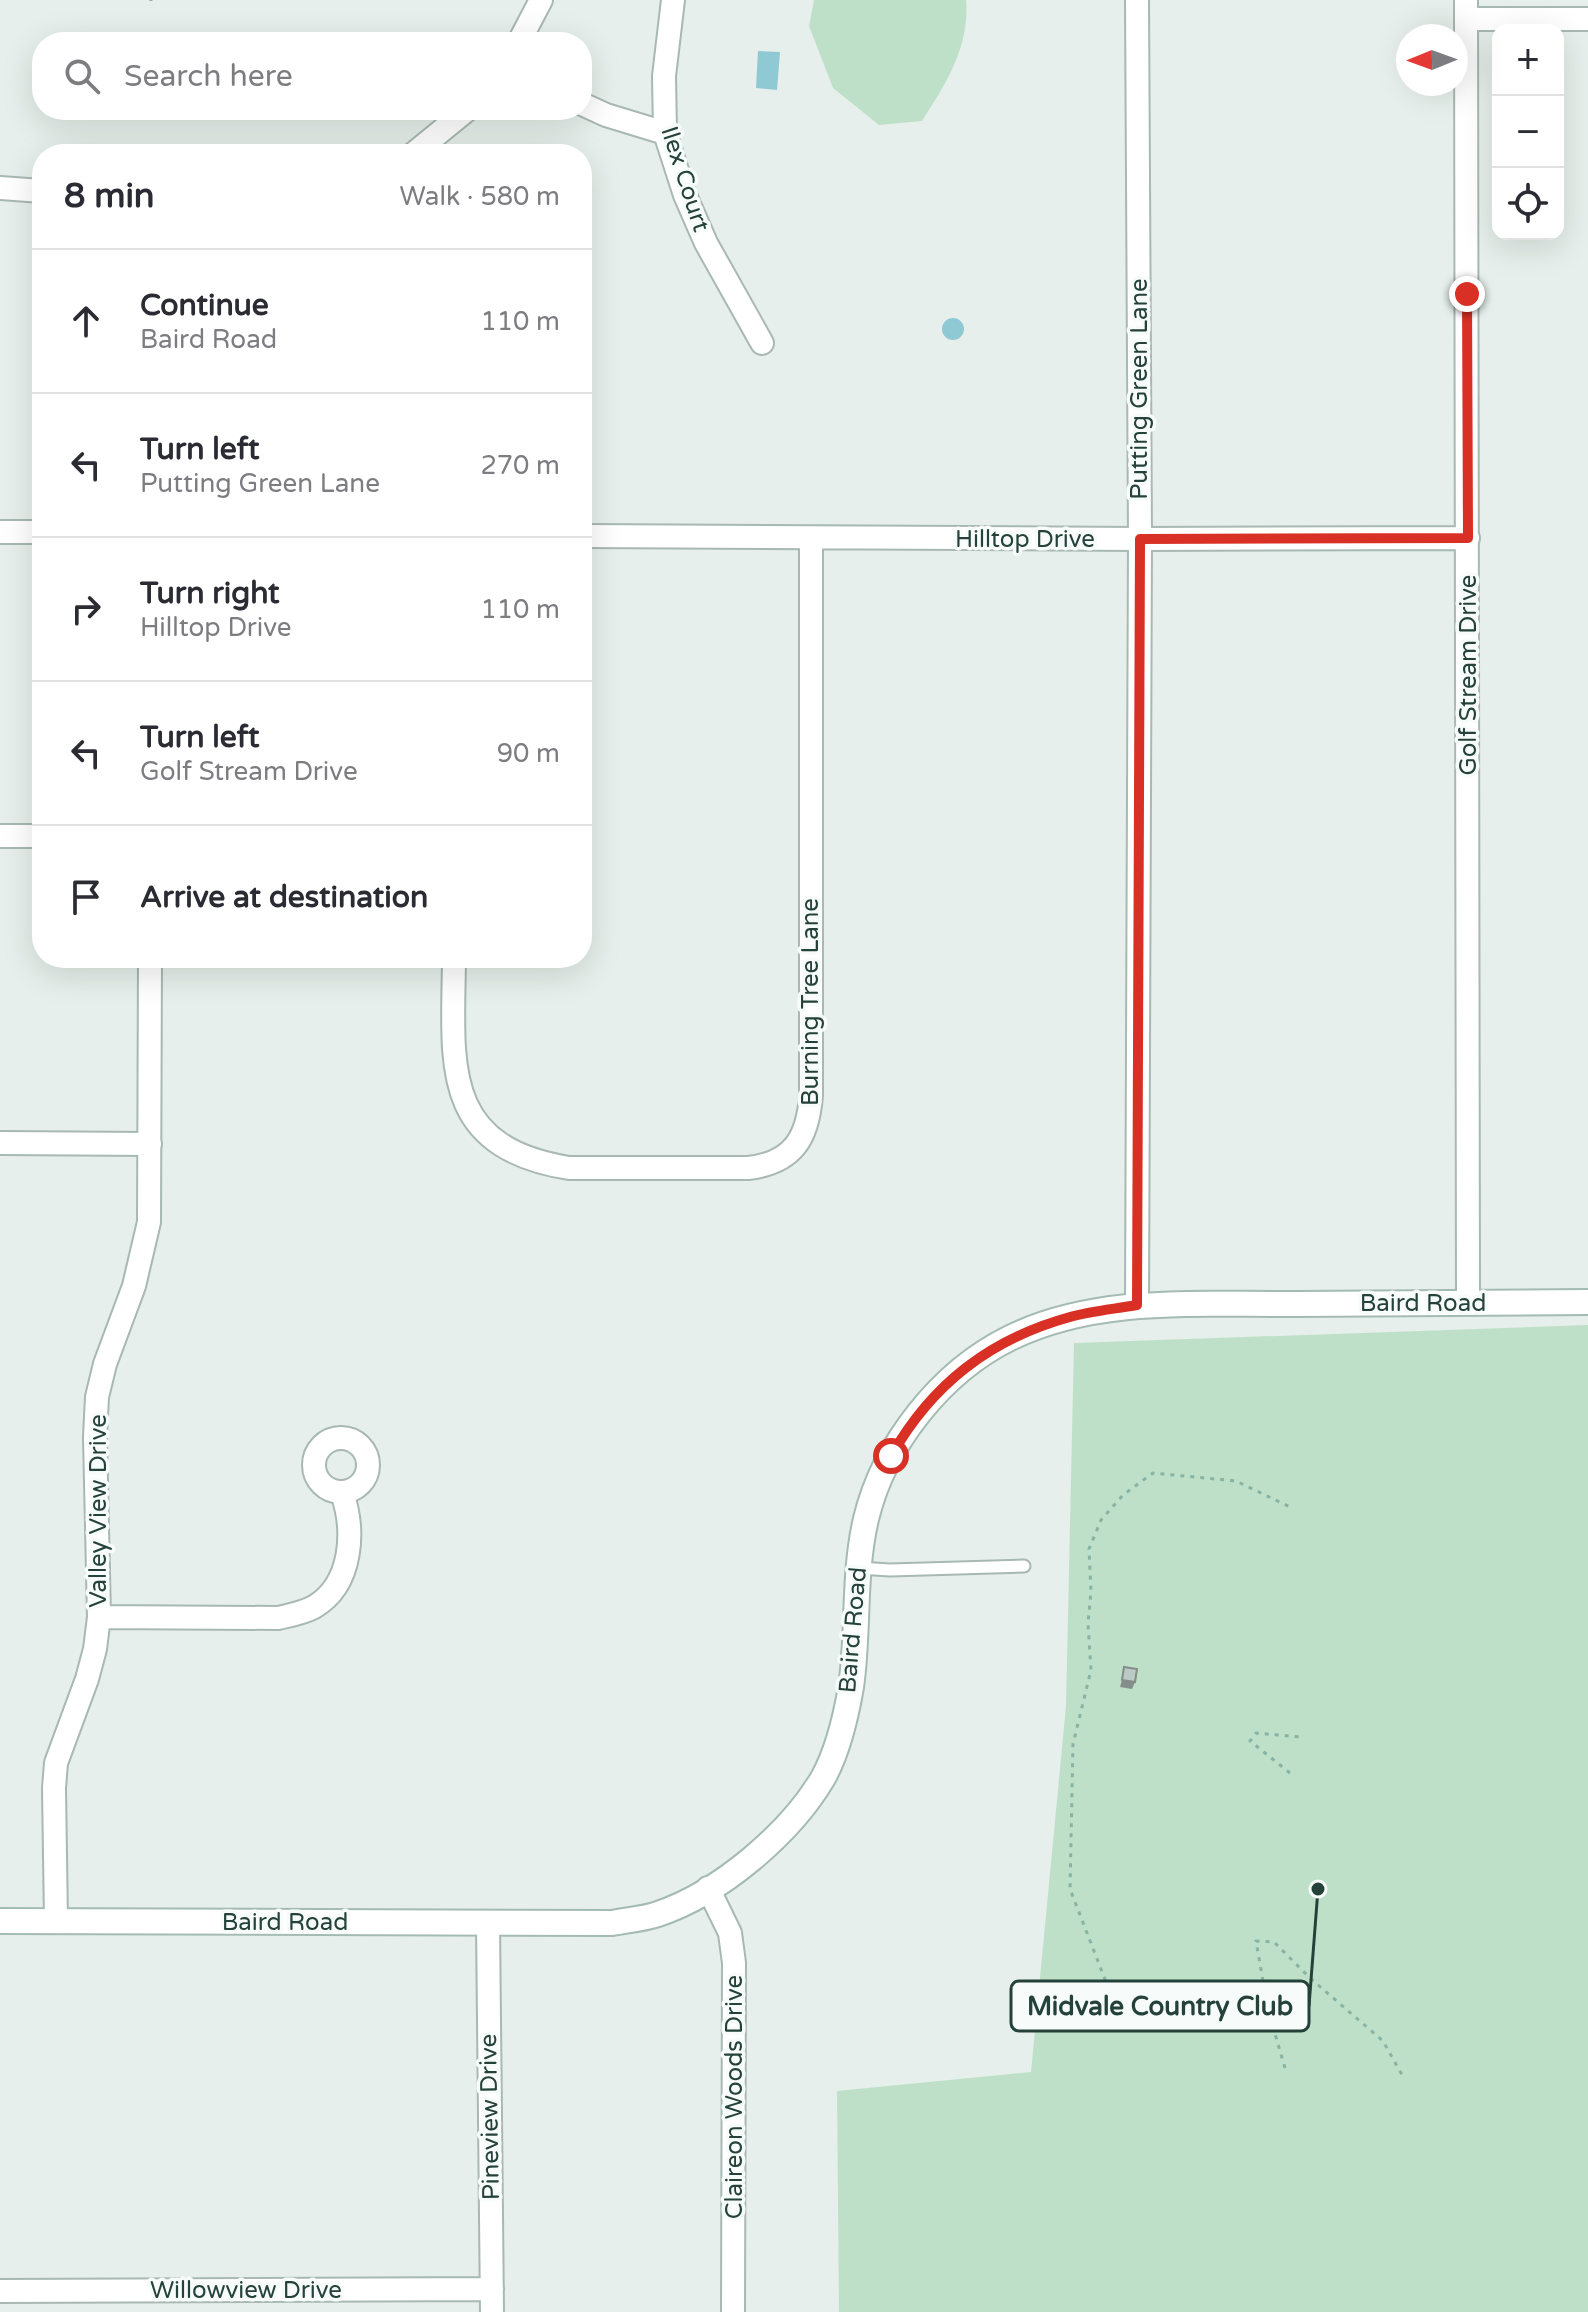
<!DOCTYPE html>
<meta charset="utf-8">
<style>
:root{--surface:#fff;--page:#f2f2f3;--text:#2b2b33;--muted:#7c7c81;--line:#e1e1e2}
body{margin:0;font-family:"Varela Round",sans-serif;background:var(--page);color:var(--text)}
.controls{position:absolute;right:24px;top:24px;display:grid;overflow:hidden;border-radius:16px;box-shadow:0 8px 32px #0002}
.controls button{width:72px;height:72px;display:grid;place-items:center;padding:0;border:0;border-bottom:2px solid var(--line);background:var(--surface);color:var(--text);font:40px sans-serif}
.compass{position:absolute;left:1396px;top:24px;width:72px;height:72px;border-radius:50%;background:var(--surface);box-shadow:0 8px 32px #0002;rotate:269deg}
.stop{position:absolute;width:24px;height:24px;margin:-18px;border:6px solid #d93025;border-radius:50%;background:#fff}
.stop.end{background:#d93025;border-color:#fff;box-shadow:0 2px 8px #0008}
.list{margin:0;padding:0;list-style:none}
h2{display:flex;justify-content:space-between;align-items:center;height:104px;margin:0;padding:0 32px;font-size:34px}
h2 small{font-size:26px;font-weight:400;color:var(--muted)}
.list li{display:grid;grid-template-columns:52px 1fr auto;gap:24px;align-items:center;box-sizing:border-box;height:144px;padding:0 32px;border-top:2px solid var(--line)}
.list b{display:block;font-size:30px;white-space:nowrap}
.list p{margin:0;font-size:26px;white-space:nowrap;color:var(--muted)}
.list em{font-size:26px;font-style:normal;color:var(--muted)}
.icon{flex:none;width:44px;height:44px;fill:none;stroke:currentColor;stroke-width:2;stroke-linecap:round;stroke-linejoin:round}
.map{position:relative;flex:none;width:1588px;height:2312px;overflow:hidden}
.search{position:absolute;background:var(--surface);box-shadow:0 8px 32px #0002;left:32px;top:32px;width:560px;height:88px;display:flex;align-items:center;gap:20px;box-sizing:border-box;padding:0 28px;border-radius:32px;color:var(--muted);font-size:30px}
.panel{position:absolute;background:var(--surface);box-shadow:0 8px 32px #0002;left:32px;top:144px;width:560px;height:824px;border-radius:32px}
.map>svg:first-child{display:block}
</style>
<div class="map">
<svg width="1588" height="2312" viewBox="0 0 1588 2312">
<rect width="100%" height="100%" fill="#e6efeb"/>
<path fill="#bfe0c8" d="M814 0H966C970 46 946 84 922 121L879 125 833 88 809 26Z
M1588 1325V2312H839L837 2091 1031 2072 1066 1706 1074 1343Z"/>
<path fill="#8ec9d4" d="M758 51 780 52 777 90 756 88Z
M942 329a11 11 0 1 1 22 0a11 11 0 1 1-22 0Z"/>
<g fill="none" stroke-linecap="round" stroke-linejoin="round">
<g stroke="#a8b8b2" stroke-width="15">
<path id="lane" d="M859 1568 890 1570 1024 1566"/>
</g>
<g stroke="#a8b8b2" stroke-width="26">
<path id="street" d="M673 0 664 76 665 133 685 195 706 243 762 343
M1466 0 1468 1302
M1466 19H1588
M519 42 541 0
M582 104 606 115 665 133
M413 154 467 110
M0 188 42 191
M0 532H42
M582 536 1140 539 1468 538
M0 836H42
M454 958C453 1063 439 1147 569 1168H748C793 1163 808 1138 811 1095V538
M0 1143 150 1144
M1137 1305 1140 539 1137 0
M314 1465a27 27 0 1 1 54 0a27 27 0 1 1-54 0Z
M99 1617 278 1618C291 1615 303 1613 314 1607 353 1584 355 1530 342 1493
M708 1888 730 1933 734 1963 733 2312
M56 1921 54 1788 56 1763 87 1679 95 1649 99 1617 95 1437 97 1397 105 1364 134 1286 149 1222 150 958
M488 1923 492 2312
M0 2291 492 2289"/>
</g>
<g stroke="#a4bbb3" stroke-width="28">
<path id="secondary" d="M0 1921 612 1923C627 1920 644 1919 658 1914 720 1893 790 1834 823 1778 837 1753 846 1716 851 1687 859 1632 853 1574 866 1519 884 1444 941 1372 1010 1338 1098 1295 1201 1305 1296 1304 1394 1303 1491 1302 1588 1302"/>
</g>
<path stroke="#86b3a5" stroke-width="3" stroke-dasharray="4 6" stroke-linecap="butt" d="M151 1V0
M1290 1773 1250 1741 1256 1733 1301 1737
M1117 2029 1111 1995 1070 1889 1073 1744 1091 1670 1088 1624 1091 1591 1089 1549 1101 1520 1123 1495 1153 1473 1236 1481 1290 1507
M1285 2068 1268 2010 1256 1941 1274 1942 1310 1978 1383 2041 1402 2075"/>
<use href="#lane" stroke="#fff" stroke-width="11"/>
<use href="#street" stroke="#fff" stroke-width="22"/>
<use href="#secondary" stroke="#fff" stroke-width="24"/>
</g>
<path fill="#838d89" d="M1122 1680 1135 1682 1132 1689 1120 1687Z"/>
<path fill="#bbcac4" stroke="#838d89" stroke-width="2" d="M1124 1667 1137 1669 1135 1682 1122 1680Z"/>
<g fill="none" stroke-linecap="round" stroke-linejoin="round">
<path stroke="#d93025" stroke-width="10" d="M891 1456C932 1384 990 1339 1070 1317 1091 1311 1115 1309 1137 1305L1140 539 1468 538 1467 294"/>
</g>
<g text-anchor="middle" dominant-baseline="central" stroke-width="7" stroke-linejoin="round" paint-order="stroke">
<g font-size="24" fill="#24423a" stroke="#f7fbf9">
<text transform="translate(685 179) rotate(72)">Ilex Court</text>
<text transform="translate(1139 389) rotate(-90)">Putting Green Lane</text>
<text x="1025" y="539">Hilltop Drive</text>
<text transform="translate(1468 675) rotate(-90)">Golf Stream Drive</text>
<text transform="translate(810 1002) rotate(-90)">Burning Tree Lane</text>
<text x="1423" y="1303">Baird Road</text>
<text transform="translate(98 1511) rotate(-90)">Valley View Drive</text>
<text transform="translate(853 1630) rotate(-85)">Baird Road</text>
<text x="285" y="1922">Baird Road</text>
<text transform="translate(734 2097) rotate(-90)">Claireon Woods Drive</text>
<text transform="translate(490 2117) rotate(-91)">Pineview Drive</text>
<text x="246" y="2290">Willowview Drive</text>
</g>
</g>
<path fill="none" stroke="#24423a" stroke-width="3" d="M1318 1889L1309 2006"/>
<circle fill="#24423a" stroke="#f7fbf9" stroke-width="3" cx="1318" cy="1889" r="8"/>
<rect fill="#f7fbf9" stroke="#24423a" stroke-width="3" x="1011" y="1981" width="298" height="50" rx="8"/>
<g font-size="26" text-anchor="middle" font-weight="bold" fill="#24423a">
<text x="1160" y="2015">Midvale Country Club</text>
</g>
</svg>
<div class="controls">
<button>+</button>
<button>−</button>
<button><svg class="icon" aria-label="locate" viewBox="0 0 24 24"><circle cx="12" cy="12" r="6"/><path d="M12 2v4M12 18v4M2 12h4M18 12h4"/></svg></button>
</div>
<svg class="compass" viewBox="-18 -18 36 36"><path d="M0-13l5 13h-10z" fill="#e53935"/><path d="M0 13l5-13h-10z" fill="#7c7c81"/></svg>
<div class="stop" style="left:891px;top:1456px"></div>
<div class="stop end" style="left:1467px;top:294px"></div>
<div class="search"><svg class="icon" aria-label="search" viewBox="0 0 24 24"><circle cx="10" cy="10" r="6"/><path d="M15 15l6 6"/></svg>Search here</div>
<section class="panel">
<h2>8 min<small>Walk · 580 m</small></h2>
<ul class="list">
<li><svg class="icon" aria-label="ahead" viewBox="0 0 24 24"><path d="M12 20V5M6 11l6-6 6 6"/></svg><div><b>Continue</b><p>Baird Road</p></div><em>110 m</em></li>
<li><svg class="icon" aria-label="left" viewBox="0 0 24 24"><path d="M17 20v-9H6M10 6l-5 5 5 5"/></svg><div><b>Turn left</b><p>Putting Green Lane</p></div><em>270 m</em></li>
<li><svg class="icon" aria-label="right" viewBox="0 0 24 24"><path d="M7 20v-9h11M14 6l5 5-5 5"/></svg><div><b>Turn right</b><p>Hilltop Drive</p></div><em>110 m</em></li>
<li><svg class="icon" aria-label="left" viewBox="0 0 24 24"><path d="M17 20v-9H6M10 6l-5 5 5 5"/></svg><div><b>Turn left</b><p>Golf Stream Drive</p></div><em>90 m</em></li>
<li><svg class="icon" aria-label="arrive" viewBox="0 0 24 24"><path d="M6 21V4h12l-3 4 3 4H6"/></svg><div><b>Arrive at destination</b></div></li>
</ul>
</section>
</div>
